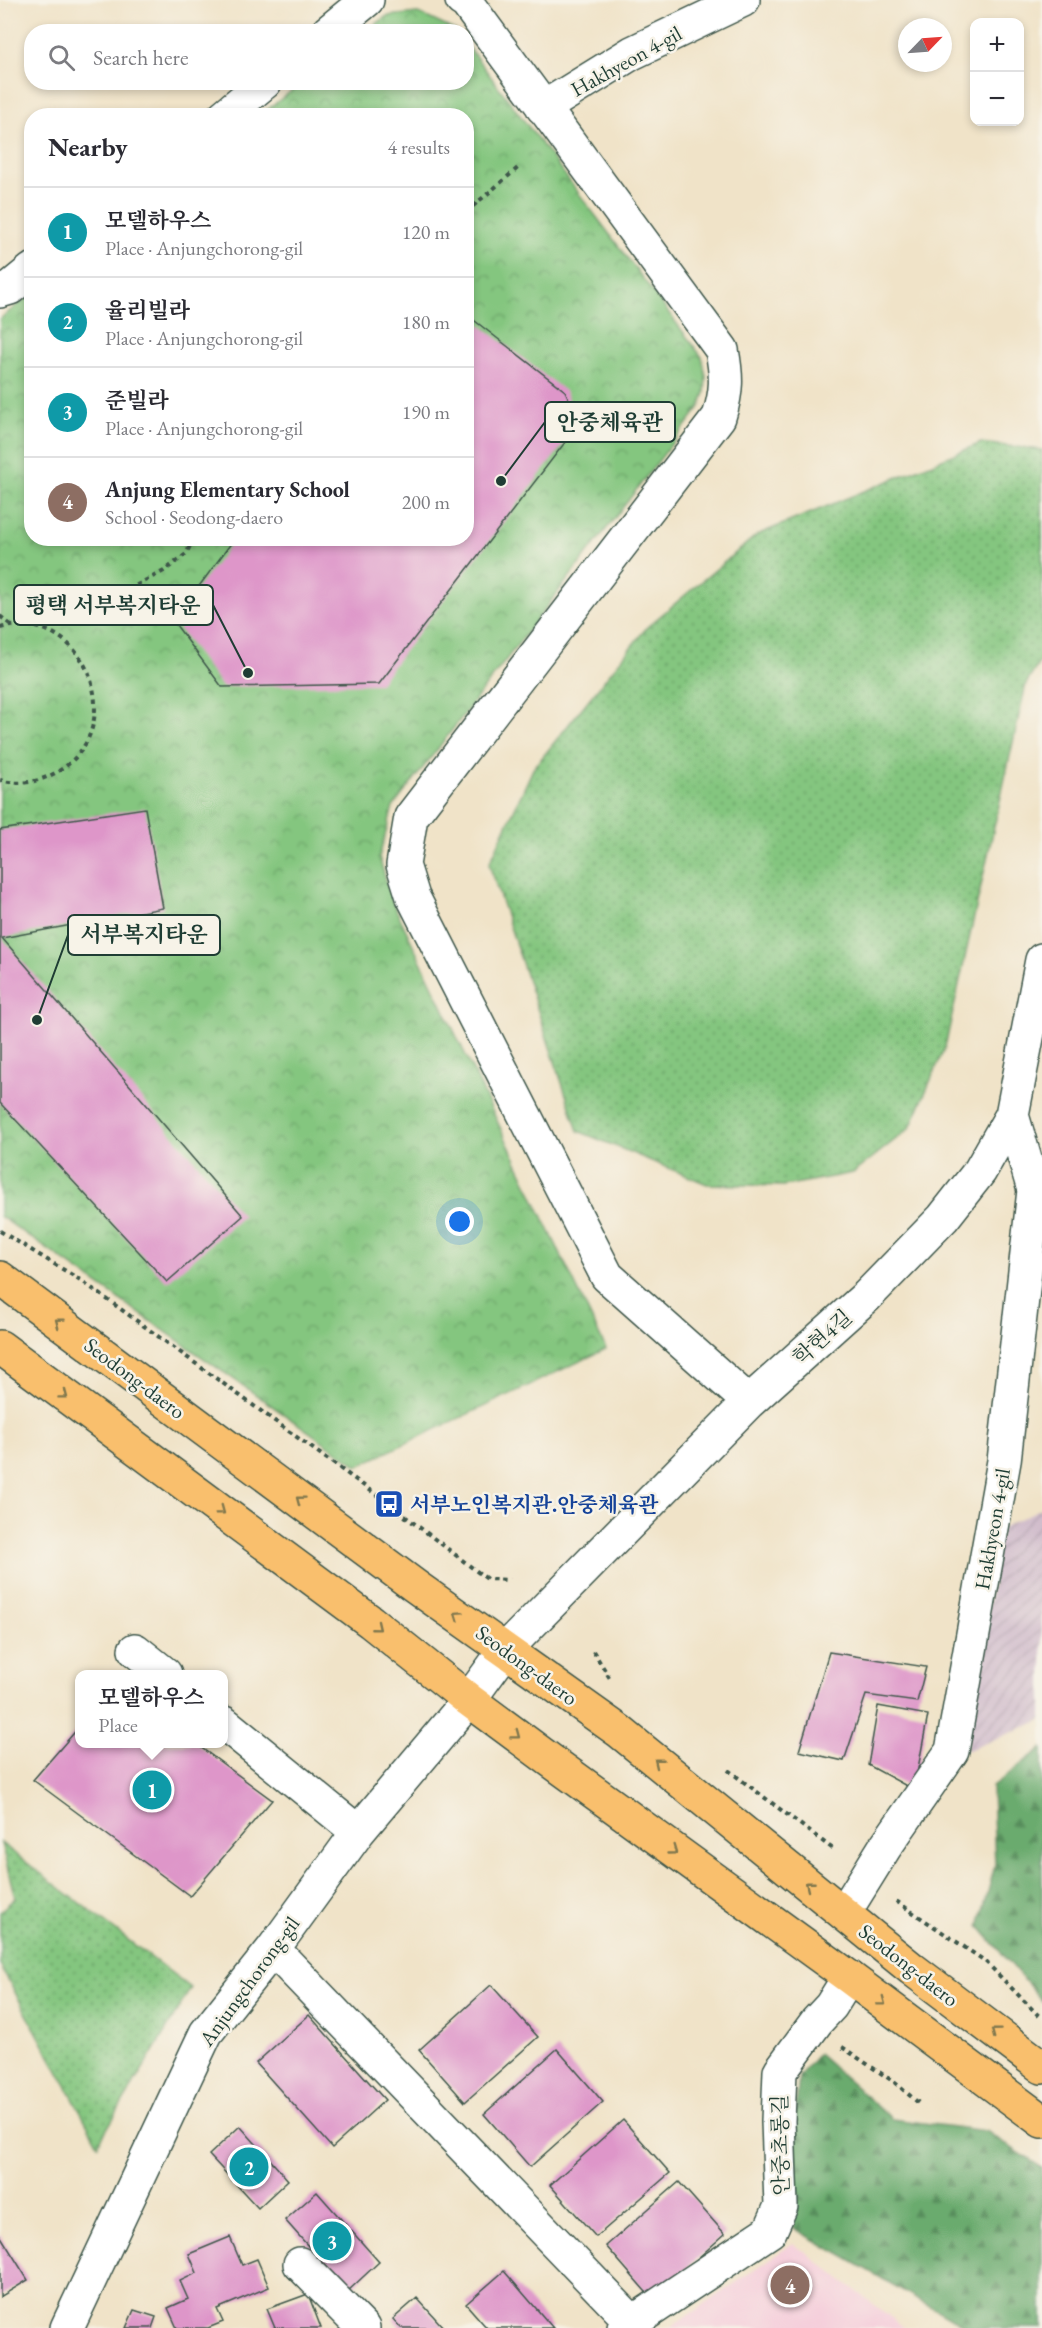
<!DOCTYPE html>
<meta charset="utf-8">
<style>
:root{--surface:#fff;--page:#f7f7f7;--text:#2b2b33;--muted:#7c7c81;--line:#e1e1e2;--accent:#d1495b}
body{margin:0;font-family:"EB Garamond","Noto Serif KR",serif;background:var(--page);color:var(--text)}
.controls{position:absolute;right:18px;top:18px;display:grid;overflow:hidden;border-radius:12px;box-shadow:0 3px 9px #0003}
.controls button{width:54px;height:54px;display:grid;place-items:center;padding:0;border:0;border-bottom:2px solid var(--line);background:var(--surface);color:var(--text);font:30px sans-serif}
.compass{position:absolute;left:898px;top:18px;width:54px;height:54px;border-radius:50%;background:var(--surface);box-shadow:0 3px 9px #0003;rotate:65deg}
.you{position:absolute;left:460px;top:1222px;width:21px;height:21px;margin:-15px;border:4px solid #fff;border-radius:50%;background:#1a73e8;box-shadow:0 0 0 9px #1a73e833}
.badge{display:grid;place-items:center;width:39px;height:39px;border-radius:50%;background:var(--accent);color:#fff;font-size:20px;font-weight:700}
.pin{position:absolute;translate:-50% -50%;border:3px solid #fff;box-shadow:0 2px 6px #0006}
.popup{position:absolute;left:75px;top:1670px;width:153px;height:78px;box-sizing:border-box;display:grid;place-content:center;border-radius:12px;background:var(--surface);filter:drop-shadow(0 2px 4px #0005);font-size:20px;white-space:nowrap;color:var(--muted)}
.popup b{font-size:22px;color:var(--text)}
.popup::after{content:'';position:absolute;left:50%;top:100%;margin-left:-12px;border:12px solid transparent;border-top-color:var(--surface)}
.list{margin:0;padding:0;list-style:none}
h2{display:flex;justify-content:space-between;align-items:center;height:78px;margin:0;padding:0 24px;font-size:26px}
h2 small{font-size:20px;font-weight:400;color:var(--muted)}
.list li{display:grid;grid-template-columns:39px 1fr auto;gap:18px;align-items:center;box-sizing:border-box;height:90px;padding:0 24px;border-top:2px solid var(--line)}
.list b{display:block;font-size:22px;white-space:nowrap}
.list p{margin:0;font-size:20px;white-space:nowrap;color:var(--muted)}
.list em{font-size:20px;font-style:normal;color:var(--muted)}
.icon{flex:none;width:33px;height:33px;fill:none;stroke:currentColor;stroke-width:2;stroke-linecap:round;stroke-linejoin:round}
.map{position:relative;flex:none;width:1042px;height:2328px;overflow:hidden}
.search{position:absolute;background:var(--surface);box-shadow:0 3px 9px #0003;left:24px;top:24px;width:450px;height:66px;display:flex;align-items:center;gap:15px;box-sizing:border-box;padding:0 21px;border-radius:24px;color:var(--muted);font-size:22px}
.panel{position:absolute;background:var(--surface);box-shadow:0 3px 9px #0003;left:24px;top:108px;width:450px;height:438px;border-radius:24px}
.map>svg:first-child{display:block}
</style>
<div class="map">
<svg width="1042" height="2328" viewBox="0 0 1042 2328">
<defs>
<pattern id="industrial-furrows" width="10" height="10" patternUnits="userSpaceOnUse" patternTransform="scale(1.5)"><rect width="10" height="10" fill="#d1bdcc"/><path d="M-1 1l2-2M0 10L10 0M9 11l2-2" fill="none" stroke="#b3a3b0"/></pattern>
<pattern id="grass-dots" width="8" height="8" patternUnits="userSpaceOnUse" patternTransform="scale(1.5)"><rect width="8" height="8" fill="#84c67f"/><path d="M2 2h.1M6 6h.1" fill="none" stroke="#6ba269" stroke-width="1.8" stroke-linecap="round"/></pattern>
<pattern id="forest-firs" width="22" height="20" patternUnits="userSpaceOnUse" patternTransform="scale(1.5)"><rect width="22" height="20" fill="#6bab6e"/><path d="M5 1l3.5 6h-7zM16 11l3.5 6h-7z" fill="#578c5b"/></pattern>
<pattern id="park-crowns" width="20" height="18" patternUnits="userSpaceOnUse" patternTransform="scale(1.5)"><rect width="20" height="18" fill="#84c67f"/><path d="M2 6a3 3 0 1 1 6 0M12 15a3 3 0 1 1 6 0" fill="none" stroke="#6ba269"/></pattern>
</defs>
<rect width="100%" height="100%" fill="#f7f3e8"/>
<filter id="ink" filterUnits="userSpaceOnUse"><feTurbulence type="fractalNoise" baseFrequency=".0167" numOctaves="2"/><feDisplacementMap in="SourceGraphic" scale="12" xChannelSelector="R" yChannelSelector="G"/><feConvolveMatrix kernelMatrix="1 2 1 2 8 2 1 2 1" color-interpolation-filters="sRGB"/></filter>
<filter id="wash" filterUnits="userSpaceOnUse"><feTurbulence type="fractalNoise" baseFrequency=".008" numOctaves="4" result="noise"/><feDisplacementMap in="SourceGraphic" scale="24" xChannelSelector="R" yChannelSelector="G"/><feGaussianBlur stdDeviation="1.35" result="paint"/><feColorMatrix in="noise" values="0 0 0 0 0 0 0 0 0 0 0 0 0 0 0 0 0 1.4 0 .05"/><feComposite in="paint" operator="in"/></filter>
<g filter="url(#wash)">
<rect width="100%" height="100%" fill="#f0e3c8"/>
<path fill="#f5cfdb" d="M793 2243 905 2328H670Z"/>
<path fill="url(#industrial-furrows)" d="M1042 1508V1720L966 1751 1001 1528Z"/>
<path fill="url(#grass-dots)" stroke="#52825a" stroke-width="1.5" d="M981 443 1042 450V658L1026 684 945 1047 910 1128 853 1173 784 1186 707 1184 578 1131 489 864 533 769 647 627 757 535Z
M1 1843 191 1988 98 2144 0 1965V1911L15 1898Z"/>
<path fill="url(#forest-firs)" stroke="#457451" stroke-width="1.5" d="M1042 1748V2001L979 1926 995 1865 992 1787Z
M818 2054 892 2119 986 2131 1042 2168V2328H968L794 2228V2128L799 2076Z"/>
<path fill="url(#park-crowns)" stroke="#52825a" stroke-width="1.5" d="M418 13 456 31H367L387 16Z
M467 45 702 357 706 376 705 393 700 407 393 807 379 857 393 903 606 1349 358 1466 0 1216V319L31 294 32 538H466V116L260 115 302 83 466 82Z"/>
<g id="blocks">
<path fill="#de96c9" d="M466 314 565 391 580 423 379 684 222 687 173 621 235 538H466Z
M145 808 163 908 2 938 243 1216 167 1282 0 1103V830Z
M829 1652 926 1667 917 1702 866 1695 844 1761 799 1751Z
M878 1706 928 1715 914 1790 868 1765Z
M80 1726V1744H196L272 1800 190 1896 33 1780Z
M491 1985 538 2037 465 2102 419 2050Z
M309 2015 385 2100 332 2148 256 2063Z
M557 2049 603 2102 530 2167 484 2114Z
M623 2120 670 2173 596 2237 550 2185Z
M240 2126 288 2180 258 2208 209 2155Z
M679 2182 725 2234 652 2299 606 2246Z
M317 2192 379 2262 348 2291 285 2220Z
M0 2235 28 2280 0 2297Z
M230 2237 242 2265 257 2259 269 2287 217 2309 223 2322 208 2328H177L168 2308 188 2299 180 2281 197 2273 189 2254Z
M504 2271 553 2328H487L466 2304Z
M308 2294 321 2328H275L267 2309Z
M417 2298 444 2328H401L393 2319Z
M134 2310 156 2317 152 2328H126Z"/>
</g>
</g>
<g filter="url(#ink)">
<use href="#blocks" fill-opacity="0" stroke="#3e564a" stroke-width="1.5"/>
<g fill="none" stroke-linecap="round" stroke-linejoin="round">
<g stroke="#3e564a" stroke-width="36">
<path id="minor" d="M462 0 466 2 722 350C727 377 727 391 719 417L411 817 403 865 413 897 607 1276 749 1402
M328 32 367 0
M543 108 632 53 743 0
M224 116 265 82
M0 291 10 288 32 270
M135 1650 165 1674
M224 1723 358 1832
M844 1913 885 1847 952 1751 1004 1461 1034 1190 1012 1115
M273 1949 633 2323
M300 2264 363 2328
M67 2328 206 2033 273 1949 358 1832 469 1700 506 1649 749 1402 867 1296 943 1218 980 1171 1012 1115 1042 960
M624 2328 770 2231 781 2206 778 2121 780 2071 817 2021 831 2006 849 1977"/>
</g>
<g stroke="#3e564a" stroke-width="36">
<path id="major" d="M0 1278 415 1586 619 1731 912 1969 1042 2067
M0 1347 371 1622 469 1700 550 1760 849 1977 1042 2121"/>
</g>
<path stroke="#3e564a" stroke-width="4" stroke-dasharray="4.5 4.5" stroke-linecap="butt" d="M466 212 519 167
M0 616 11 625
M37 627 81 605 127 590 164 571 186 554 194 538
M0 628C90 605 135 737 49 776 34 783 17 785 0 780
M0 1231 82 1281 389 1504 487 1579 510 1580
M593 1651 611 1680
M728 1770 833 1849
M896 1901 985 1961 1039 2016
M842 2047 894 2082 921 2105"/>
<use href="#minor" stroke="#fff" stroke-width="33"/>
<use href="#major" stroke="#f9bf6d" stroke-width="33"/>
</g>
<defs><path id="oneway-chevron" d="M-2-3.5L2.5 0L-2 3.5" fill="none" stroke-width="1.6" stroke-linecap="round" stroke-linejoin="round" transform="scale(1.5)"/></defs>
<g stroke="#81784e">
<use href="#oneway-chevron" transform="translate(59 1322) rotate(-143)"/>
<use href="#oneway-chevron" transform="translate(64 1395) rotate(37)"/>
<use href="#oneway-chevron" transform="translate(300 1500) rotate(-143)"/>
<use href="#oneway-chevron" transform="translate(221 1511) rotate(37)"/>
<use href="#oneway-chevron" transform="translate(458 1615) rotate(-145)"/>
<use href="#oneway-chevron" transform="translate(377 1627) rotate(39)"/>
<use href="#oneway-chevron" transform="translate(516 1735) rotate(37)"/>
<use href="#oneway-chevron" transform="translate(658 1762) rotate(-141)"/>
<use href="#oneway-chevron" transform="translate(673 1851) rotate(36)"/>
<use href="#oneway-chevron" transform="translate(809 1885) rotate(-141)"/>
<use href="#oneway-chevron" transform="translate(882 2002) rotate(37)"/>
<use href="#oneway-chevron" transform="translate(995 2032) rotate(-143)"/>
</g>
</g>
<defs>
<g id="bus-square" transform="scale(1.5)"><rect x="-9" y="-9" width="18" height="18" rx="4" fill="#1a4fb4" stroke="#f7f3e8"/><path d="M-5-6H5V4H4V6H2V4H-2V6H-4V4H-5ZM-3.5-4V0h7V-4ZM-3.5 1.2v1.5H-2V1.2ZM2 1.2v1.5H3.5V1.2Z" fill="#fff"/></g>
</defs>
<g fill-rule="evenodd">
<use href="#bus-square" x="389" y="1504"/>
</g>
<g text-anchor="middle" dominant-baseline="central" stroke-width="5" stroke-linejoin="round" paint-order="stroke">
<g font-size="21" fill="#1f3d34" stroke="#f7f3e8">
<text transform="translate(626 61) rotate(-29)">Hakhyeon 4-gil</text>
<text transform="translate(822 1337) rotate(-42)">학현4길</text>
<text transform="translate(135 1378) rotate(37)">Seodong-daero</text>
<text transform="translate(992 1529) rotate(-80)">Hakhyeon 4-gil</text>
<text transform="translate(527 1665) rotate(36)">Seodong-daero</text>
<text transform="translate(909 1965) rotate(38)">Seodong-daero</text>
<text transform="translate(249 1981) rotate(-54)">Anjungchorong-gil</text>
<text transform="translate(780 2145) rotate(-91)">안중초롱길</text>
</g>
<g font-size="21" font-weight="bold" fill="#164399" stroke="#f7f3e8" text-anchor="start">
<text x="410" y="1504">서부노인복지관.안중체육관</text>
</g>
</g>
<path fill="none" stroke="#1f3d34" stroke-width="2" d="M501 481L545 422M248 673L213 605M37 1020L68 935"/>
<g fill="#1f3d34" stroke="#f7f3e8" stroke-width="2">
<circle cx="501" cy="481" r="6"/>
<circle cx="248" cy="673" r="6"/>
<circle cx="37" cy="1020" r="6"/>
</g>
<g fill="#f7f3e8" stroke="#1f3d34" stroke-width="2">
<rect x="545" y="402" width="130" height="40" rx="6"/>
<rect x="14" y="585" width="199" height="40" rx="6"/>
<rect x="68" y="915" width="152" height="40" rx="6"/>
</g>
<g font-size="22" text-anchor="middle" font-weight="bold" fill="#1f3d34">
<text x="610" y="430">안중체육관</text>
<text x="113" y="613">평택 서부복지타운</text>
<text x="144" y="942">서부복지타운</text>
</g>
</svg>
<div class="controls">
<button>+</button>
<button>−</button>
</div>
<svg class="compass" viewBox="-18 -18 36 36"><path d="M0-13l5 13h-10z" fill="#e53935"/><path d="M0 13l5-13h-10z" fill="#7c7c81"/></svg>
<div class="you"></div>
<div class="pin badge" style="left:152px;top:1790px;background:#0f9aa8">1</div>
<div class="popup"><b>모델하우스</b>Place</div>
<div class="pin badge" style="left:249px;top:2167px;background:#0f9aa8">2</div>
<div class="pin badge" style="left:332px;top:2241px;background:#0f9aa8">3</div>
<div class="pin badge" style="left:790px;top:2285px;background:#8d6e63">4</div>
<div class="search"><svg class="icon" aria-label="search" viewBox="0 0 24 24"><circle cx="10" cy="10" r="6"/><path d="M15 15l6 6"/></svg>Search here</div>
<section class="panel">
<h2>Nearby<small>4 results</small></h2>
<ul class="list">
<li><span class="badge" style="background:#0f9aa8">1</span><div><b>모델하우스</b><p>Place · Anjungchorong-gil</p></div><em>120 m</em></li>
<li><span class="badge" style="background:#0f9aa8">2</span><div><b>율리빌라</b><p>Place · Anjungchorong-gil</p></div><em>180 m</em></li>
<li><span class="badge" style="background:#0f9aa8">3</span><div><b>준빌라</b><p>Place · Anjungchorong-gil</p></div><em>190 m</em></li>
<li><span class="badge" style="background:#8d6e63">4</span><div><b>Anjung Elementary School</b><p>School · Seodong-daero</p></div><em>200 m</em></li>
</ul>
</section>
</div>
